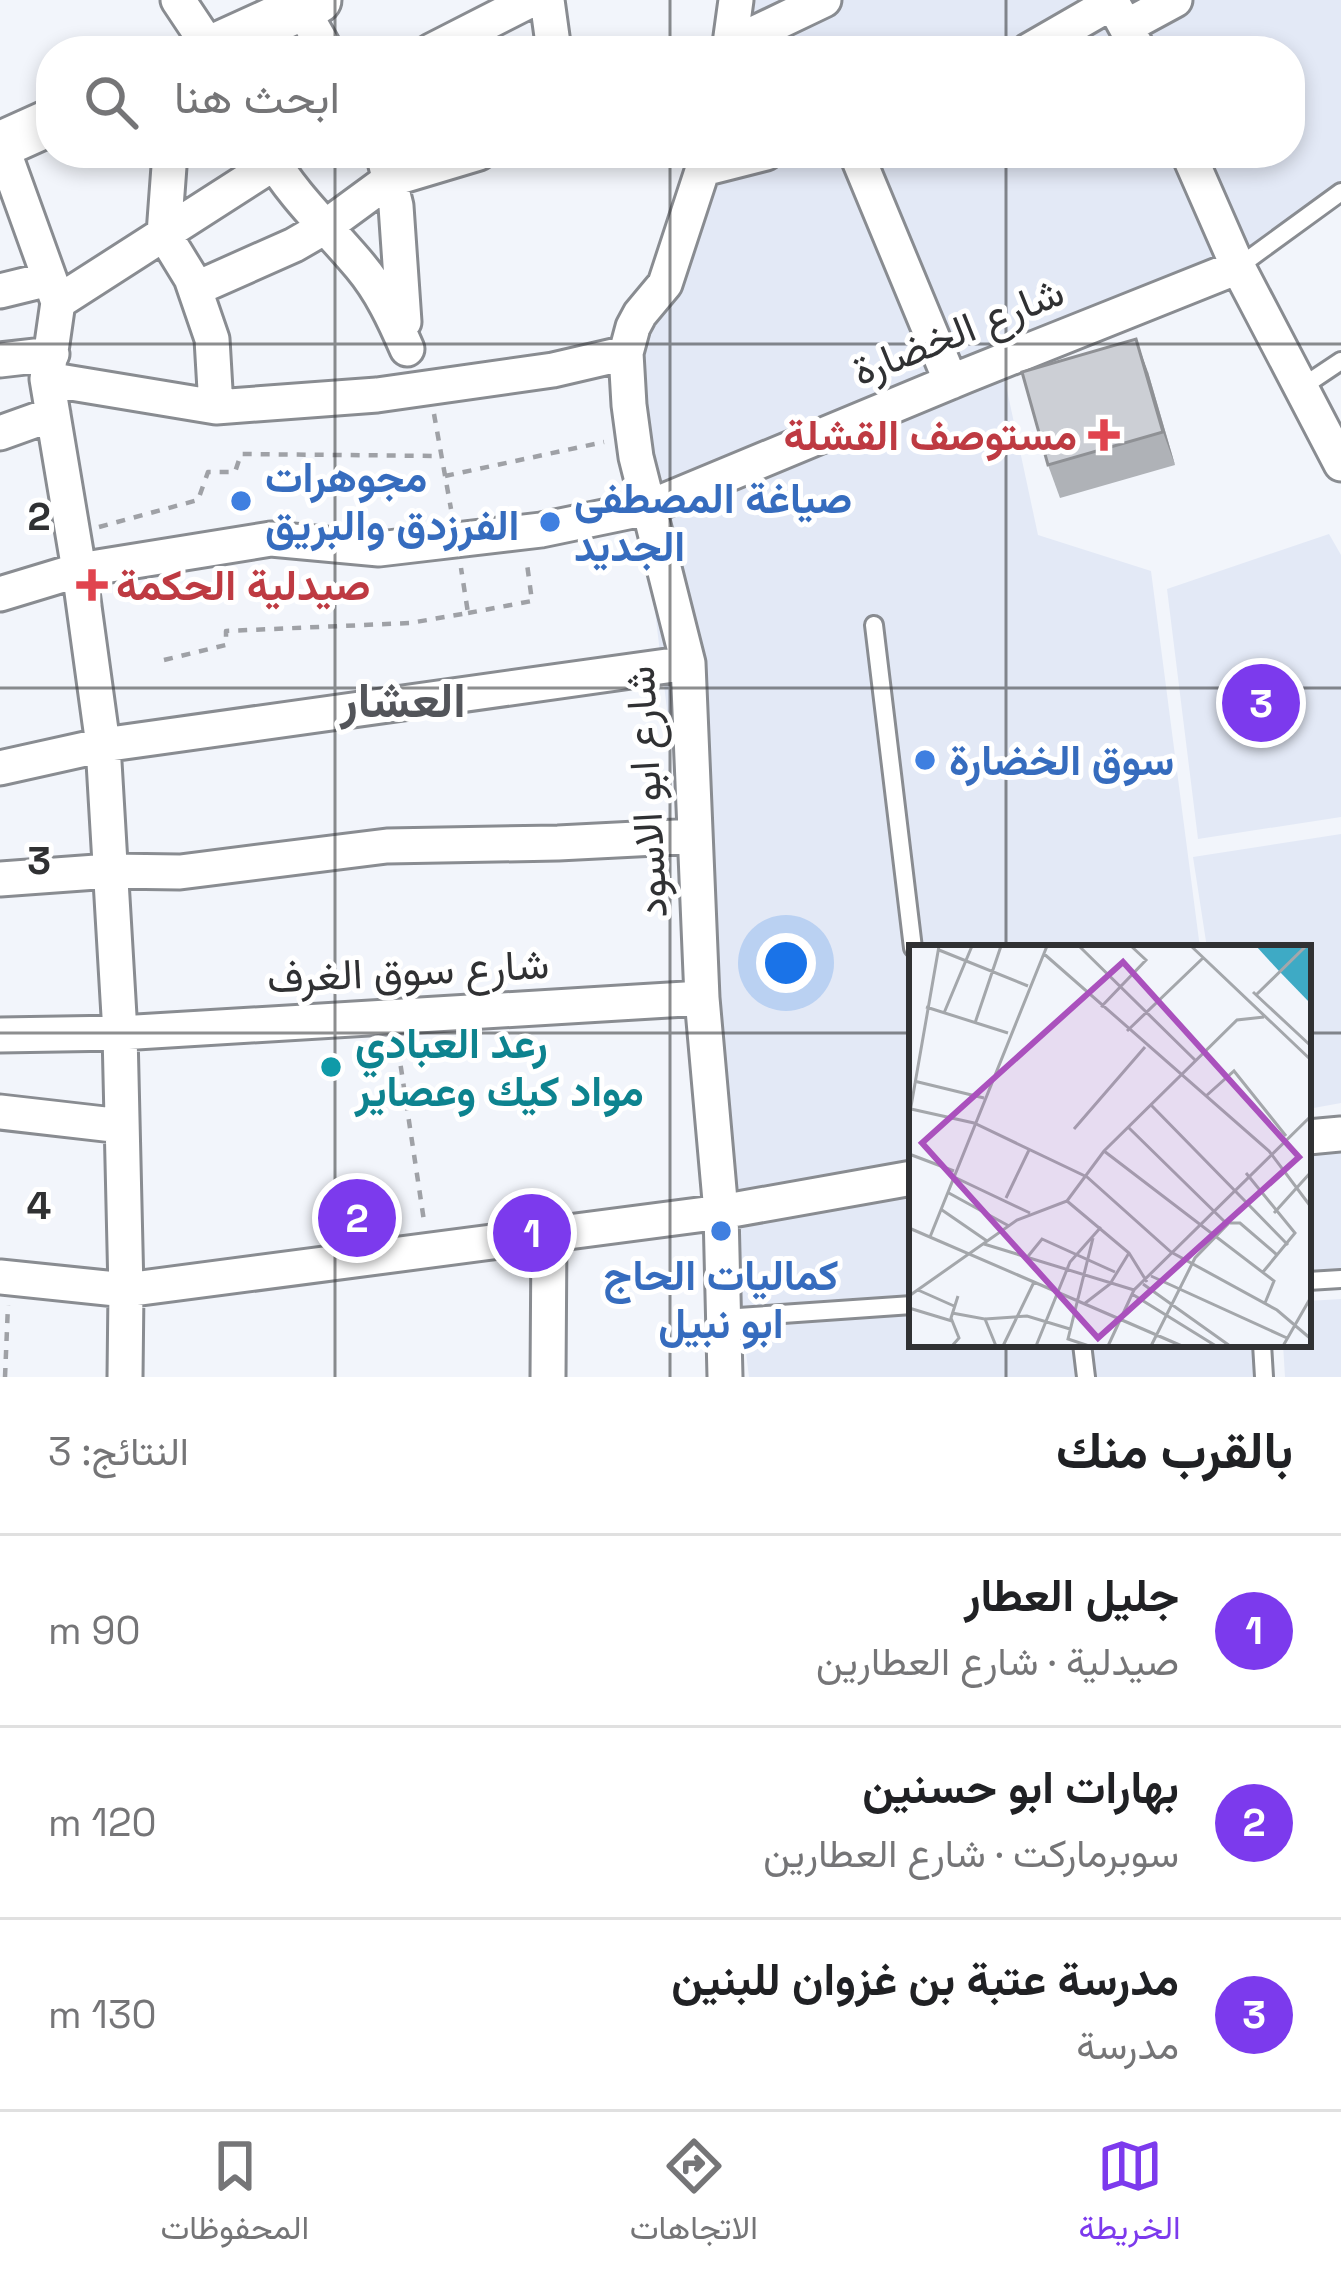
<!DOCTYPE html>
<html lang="ar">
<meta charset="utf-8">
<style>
:root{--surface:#fff;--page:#f6f6f6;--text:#202124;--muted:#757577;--line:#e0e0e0;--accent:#7c3aed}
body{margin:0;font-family:"Space Grotesk",Vazirmatn,sans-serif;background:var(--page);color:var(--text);direction:rtl}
.you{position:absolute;left:786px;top:963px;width:42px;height:42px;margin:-30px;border:9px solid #fff;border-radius:50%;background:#1a73e8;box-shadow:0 0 0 18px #1a73e833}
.badge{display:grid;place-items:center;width:78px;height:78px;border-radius:50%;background:var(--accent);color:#fff;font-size:39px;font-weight:700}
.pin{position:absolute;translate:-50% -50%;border:6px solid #fff;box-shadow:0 3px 12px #0006}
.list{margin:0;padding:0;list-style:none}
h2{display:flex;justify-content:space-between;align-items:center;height:156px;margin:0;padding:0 48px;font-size:51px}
h2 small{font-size:39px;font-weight:400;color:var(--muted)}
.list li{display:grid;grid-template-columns:78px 1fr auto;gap:36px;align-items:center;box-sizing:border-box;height:192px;padding:0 48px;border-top:3px solid var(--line)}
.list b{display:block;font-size:45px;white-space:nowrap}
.list p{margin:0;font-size:39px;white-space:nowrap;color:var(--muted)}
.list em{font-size:39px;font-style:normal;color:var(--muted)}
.icon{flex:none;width:66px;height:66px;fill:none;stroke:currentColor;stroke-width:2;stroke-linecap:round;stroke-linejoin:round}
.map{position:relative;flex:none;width:1341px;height:1377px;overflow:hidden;direction:ltr}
.search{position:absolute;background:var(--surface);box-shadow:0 6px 18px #0003;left:36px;right:36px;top:36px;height:132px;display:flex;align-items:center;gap:30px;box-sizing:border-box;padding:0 42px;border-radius:48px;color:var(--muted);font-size:45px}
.sheet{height:732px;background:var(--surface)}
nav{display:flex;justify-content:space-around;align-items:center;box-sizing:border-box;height:168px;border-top:3px solid var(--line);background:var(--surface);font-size:33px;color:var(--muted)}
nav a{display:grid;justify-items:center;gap:6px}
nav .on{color:var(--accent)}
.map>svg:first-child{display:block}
</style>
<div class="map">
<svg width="1341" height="1377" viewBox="0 0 1341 1377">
<rect width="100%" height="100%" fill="#f2f5fb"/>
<path fill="#e3e9f6" d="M735 0H1103L1129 51H728Z
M1111 0H1341V192L1238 267 1001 362 1038 535 1151 571 1200 948H912V1344H1252L1256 1377H749L637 465 640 314 701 153H1290V51H1139Z
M1329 534 1341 555V817L1198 839 1167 589Z
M1341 834V1103L1308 1109V948H1207L1193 857Z
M1341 1139V1270L1308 1271V1140Z
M1341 1299V1377H1285L1283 1344H1308V1301Z"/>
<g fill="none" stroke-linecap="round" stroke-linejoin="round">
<g stroke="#898c91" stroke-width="22">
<path id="lane" d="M1238 267 1341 192
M1302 387 1341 361
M874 625 913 948
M1308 1281 1341 1279
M724 1318 912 1305
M1082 1344 1086 1377
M1262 1344 1264 1377"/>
</g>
<g stroke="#898c91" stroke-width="39">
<path id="street" d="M178 0 212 51
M297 0 326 51
M547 0 554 51
M1111 0 1139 51
M1127 26 1175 0
M730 45 824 0
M431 51 531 0
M729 51 736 0
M1028 51 1113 2
M0 141 58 302 47 379 79 570 103 745 120 1033 126 1290 125 1377
M170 153 164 234 191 278 212 339 216 407
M268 153C292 195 329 229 360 266 381 291 394 319 407 349
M383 153 396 206 404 322
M708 153 665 284 640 314 633 327 626 353 629 405 636 457 688 663 702 998 721 1212 725 1377
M856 153 951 382
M1188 153 1238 267 1341 464
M703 169 766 153
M195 289 294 245 325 227 389 180 479 153
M0 291 49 279
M58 302 290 153
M0 360 52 354
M47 379 216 407 377 395 553 370 626 353
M0 433 53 414
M0 594 79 570 271 539 379 549 541 530 647 508 965 376 1238 267
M0 768 103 745 688 663
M0 879 110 871 180 872 387 846 558 843 695 836
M0 1035 120 1033 702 998
M0 1112 122 1126
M1308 1137 1341 1134
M0 1277 126 1290 721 1212 912 1178
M548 1377 549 1234"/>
</g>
<g stroke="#898c91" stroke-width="51">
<path id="secondary" d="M206 51 318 0
M0 145 51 122"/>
</g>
<path stroke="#9fa1a6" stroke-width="4.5" stroke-dasharray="9 9" stroke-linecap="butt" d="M434 414 451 509
M445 476 604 442
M99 527 198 500 208 472H235L241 454 441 456
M468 613 532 601 527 564
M164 660 226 645V631L410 623 468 613 461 568
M398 1048 424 1221
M5 1377 8 1305"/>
<use href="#lane" stroke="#fff" stroke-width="16"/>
<use href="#street" stroke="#fff" stroke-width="33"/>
<use href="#secondary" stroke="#fff" stroke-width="45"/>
</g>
<path fill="#afb2b7" d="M1148 372 1175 465 1060 498 1048 465Z"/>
<path fill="#8f9195" d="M1136 339 1148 372 1175 465 1163 432Z"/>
<path fill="#cccfd5" stroke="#8f9195" stroke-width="3" d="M1136 339 1163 432 1048 465 1022 372Z"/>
<path fill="none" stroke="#303133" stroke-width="3" stroke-opacity="0.55" d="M335 0V51M670 0V51M1006 0V51M335 153V1377M670 153V1377M1006 153V948M0 344H1341M0 688H1341M0 1033H912M1308 1033H1341M1006 1344V1377"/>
<g fill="#e0444e" stroke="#fff" stroke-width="4.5">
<path d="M1098 417h12v12h12v12h-12v12h-12v-12h-12v-12h12z"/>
<path d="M86 567h12v12h12v12h-12v12h-12v-12h-12v-12h12z"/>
</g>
<g fill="#3f7fe0" stroke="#fff" stroke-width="4.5">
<circle cx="241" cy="501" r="12"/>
<circle cx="550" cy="522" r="12"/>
<circle cx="925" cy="760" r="12"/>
<circle cx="721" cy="1231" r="12"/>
</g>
<circle fill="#0f9aa8" stroke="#fff" stroke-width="4.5" cx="331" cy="1067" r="12"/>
<g text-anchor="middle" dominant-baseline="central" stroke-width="10" stroke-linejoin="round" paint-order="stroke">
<g font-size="42" fill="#303133" stroke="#fff">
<text transform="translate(958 331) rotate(-22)">شارع الخضارة</text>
<text transform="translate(646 792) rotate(-93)">شارع ابو الاسود</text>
<text transform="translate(408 971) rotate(-3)">شارع سوق الغرف</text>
</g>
<g font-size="42" font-weight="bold" fill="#be3a42" stroke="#fff" text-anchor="end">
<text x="1077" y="435">مستوصف القشلة</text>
<text x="116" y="585" text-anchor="start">صيدلية الحكمة</text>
</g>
<g font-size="42" font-weight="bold" fill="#366cbe" stroke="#fff" text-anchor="start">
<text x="265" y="477">مجوهرات<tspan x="265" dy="48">الفرزدق والبريق</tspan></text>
<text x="574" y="498">صياغة المصطفى<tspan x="574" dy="48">الجديد</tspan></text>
<text x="949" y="760">سوق الخضارة</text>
<text x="721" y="1275" text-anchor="middle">كماليات الحاج<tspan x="721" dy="48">ابو نبيل</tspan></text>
</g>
<g font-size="42" font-weight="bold" fill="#0d838f" stroke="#fff" text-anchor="start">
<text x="355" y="1043">رعد العبادي<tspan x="355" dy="48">مواد كيك وعصاير</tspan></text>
</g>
<g font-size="48" font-weight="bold" fill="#53555a" stroke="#fff">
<text x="403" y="700">العشار</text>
</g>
</g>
<g transform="translate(909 945)">
<rect width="402" height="402" fill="#f2f5fb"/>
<path d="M347 1H402V59L370 26Z" fill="#3eaac5"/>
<path fill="none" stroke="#a4a7ab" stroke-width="3" d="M170 1 286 115M282 1 402 115M30 5 119 41M134 8 360 206 402 262M344 47 402 101M347 50 397 1M17 62 99 88M192 62 237 15 222 1M35 68 63 1M66 78 92 1M218 86 294 13M5 136 75 153M297 151 325 126 377 191M242 160 379 300M2 164 65 178 178 232 262 307 368 365 402 394M0 173 30 1M219 182 317 278H331L367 309M165 184 236 102M195 206 365 336 356 358M0 209 45 226M337 228 386 288 354 327M43 231 121 268M38 247 100 281M97 253 120 205M158 256 220 308 238 337M33 265 78 296M365 268 402 227M0 283 273 401M21 292 138 1M75 299 225 345M116 315 133 294 206 327M242 331 378 393M234 339 321 401M9 345 45 361M223 349 307 401M0 351 108 275 158 256 195 206 328 75 355 72M175 359 201 339 220 308M0 363 43 376M43 368 76 374 87 401M76 374 118 371 161 384M43 401 50 393 42 373 49 351M94 401 125 337M127 401 161 317 192 282M180 401 159 394 184 293M199 401 225 345 402 171M242 401 286 313 319 279M374 401 402 352"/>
<path fill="#aa51bd" fill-opacity="0.15" stroke="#aa51bd" stroke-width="6" d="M214 17 390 212 189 393 13 198Z"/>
<rect width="402" height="402" fill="none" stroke="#303133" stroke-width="6"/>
</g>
<g font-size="39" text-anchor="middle" font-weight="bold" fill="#303133" stroke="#fff" stroke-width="10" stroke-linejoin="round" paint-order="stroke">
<text x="39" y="530">2</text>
<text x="39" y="874">3</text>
<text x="39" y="1219">4</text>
</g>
</svg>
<div class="you"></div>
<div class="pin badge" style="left:532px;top:1233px">1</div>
<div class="pin badge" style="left:357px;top:1218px">2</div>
<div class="pin badge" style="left:1261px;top:703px">3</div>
<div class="search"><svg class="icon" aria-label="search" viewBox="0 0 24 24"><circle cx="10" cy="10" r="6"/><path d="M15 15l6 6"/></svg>ابحث هنا</div>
</div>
<section class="sheet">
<h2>بالقرب منك<small>النتائج: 3</small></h2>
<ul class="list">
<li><span class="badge">1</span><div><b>جليل العطار</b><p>صيدلية · شارع العطارين</p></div><em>90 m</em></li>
<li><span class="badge">2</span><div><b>بهارات ابو حسنين</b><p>سوبرماركت · شارع العطارين</p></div><em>120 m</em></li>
<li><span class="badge">3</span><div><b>مدرسة عتبة بن غزوان للبنين</b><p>مدرسة</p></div><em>130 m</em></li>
</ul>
</section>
<nav>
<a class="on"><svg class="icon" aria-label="map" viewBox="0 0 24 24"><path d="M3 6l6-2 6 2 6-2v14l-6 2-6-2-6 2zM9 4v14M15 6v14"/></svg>الخريطة</a>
<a><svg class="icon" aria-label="directions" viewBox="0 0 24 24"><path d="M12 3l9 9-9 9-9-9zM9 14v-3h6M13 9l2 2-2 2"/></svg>الاتجاهات</a>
<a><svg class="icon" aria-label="saved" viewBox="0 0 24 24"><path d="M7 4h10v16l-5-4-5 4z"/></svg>المحفوظات</a>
</nav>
